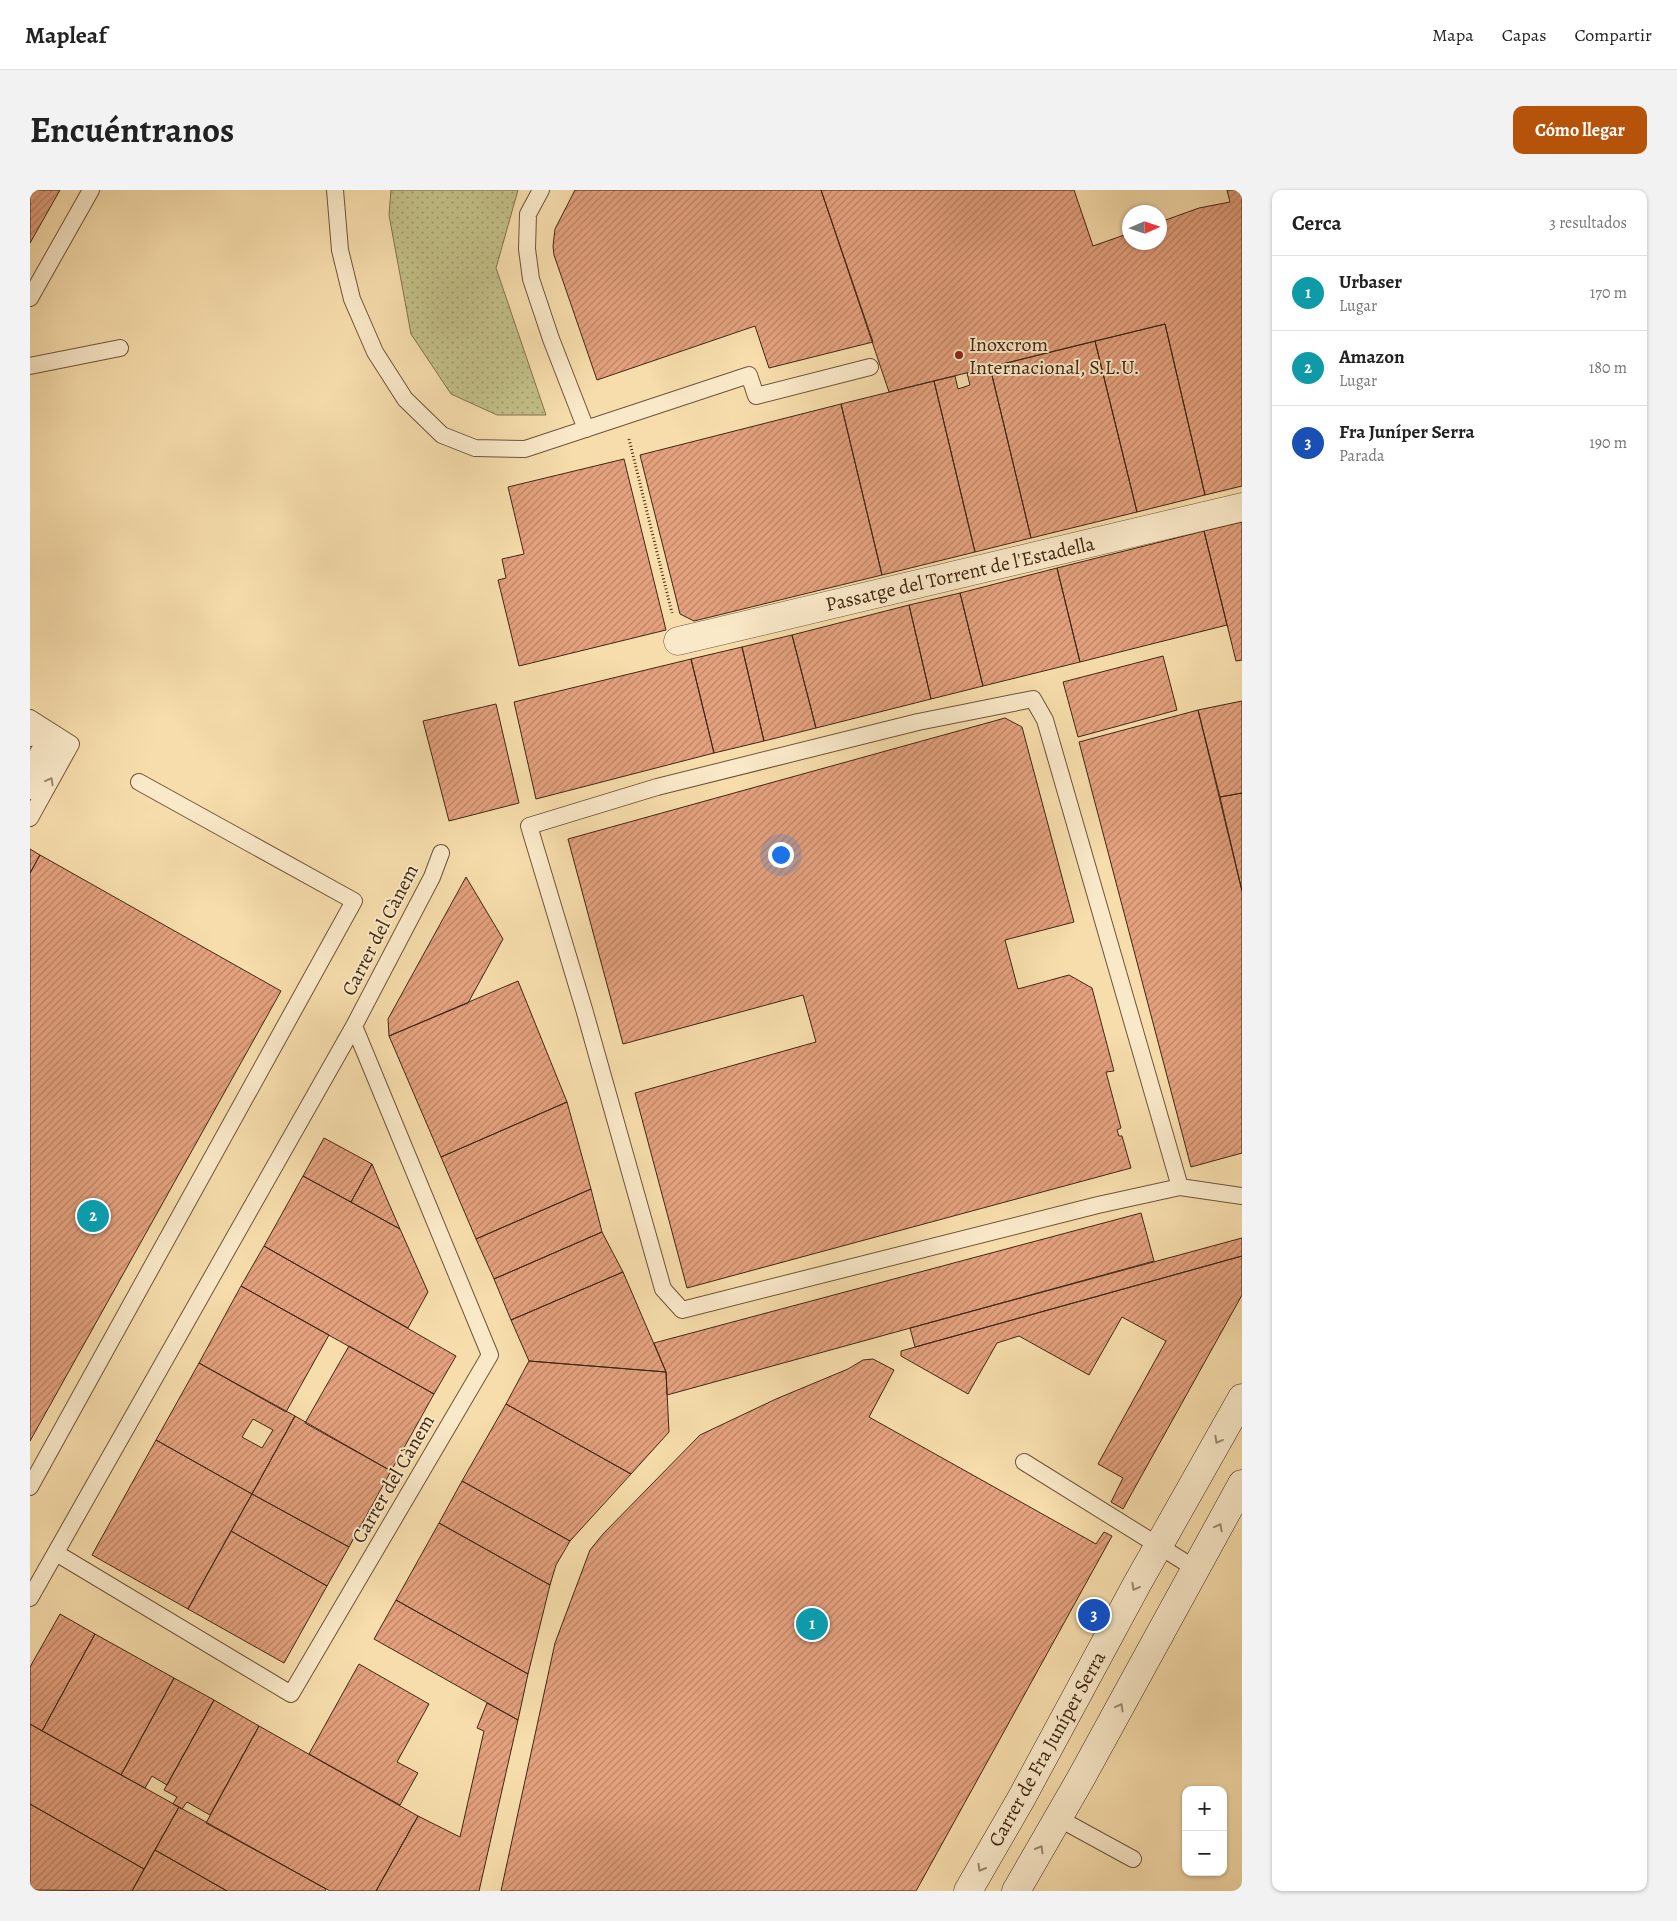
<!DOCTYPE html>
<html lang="es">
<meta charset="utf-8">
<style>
:root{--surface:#fff;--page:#f2f2f2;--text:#222;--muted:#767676;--line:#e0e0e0;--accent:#b45309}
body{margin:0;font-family:Alegreya,serif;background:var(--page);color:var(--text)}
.controls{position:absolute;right:15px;bottom:15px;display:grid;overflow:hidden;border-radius:10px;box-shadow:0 1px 4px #0004}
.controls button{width:45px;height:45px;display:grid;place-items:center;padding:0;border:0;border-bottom:1px solid var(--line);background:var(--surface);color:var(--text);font:25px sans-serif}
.compass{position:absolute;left:1092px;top:15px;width:45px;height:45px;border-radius:50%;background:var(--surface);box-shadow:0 1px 4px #0004;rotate:87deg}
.you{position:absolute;left:750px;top:664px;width:18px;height:18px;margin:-12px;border:4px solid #fff;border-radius:50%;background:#1a73e8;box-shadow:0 0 0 8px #1a73e833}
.badge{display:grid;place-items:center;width:32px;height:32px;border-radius:50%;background:var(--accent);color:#fff;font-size:16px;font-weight:700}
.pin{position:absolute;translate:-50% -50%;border:2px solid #fff;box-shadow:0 1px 5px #0006}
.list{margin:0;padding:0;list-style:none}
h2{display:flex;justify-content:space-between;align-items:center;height:65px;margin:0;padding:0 20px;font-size:21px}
h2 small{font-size:16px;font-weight:400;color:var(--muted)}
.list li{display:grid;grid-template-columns:32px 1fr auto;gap:15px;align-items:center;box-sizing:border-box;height:75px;padding:0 20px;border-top:1px solid var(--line)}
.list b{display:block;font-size:19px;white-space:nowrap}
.list p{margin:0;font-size:16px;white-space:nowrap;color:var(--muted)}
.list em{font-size:16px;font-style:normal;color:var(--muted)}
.map{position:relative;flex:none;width:1212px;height:1701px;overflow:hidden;border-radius:10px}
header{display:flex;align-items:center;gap:30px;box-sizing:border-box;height:70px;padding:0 25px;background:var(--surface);border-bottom:1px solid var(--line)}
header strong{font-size:24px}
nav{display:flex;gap:28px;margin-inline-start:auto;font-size:18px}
.intro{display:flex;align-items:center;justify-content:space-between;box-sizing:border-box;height:120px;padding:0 30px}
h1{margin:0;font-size:35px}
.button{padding:12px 22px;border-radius:10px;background:var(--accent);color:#fff;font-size:18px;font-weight:700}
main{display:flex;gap:30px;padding:0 30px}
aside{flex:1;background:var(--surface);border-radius:10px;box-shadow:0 1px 4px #0004}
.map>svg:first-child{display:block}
</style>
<header>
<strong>Mapleaf</strong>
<nav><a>Mapa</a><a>Capas</a><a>Compartir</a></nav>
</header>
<div class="intro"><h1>Encuéntranos</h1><a class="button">Cómo llegar</a></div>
<main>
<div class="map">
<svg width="1212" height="1701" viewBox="0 0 1212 1701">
<defs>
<pattern id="grass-dots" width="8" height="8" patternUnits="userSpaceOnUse" patternTransform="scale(1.25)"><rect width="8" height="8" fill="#c2bf86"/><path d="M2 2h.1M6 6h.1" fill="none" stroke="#9f9b6c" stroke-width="1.8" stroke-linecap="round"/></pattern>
<pattern id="building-hatch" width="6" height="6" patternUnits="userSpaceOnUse" patternTransform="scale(1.25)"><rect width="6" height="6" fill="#e4a17e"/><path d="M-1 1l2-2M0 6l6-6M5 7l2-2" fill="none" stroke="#ba8366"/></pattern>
</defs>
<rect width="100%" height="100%" fill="#f7ddac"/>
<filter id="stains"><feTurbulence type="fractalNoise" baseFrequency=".004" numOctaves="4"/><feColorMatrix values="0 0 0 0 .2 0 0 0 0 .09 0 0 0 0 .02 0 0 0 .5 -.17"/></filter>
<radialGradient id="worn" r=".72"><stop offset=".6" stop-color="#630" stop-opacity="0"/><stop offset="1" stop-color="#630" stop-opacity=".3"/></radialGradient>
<path fill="url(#grass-dots)" stroke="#81734c" d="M361 0H488L466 78 516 225H467L421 204 381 144 359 25Z"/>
<path fill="url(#building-hatch)" stroke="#402713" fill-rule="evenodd" d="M0 0H30L0 53Z
M545 0H791L843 152 739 178 725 136 567 190 524 65 523 56 525 39Z
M791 0H1044L1063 56 1100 43V52H1130V32L1169 18 1200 12 1197 0H1212V296L1175 305 1135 134 859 202Z
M1135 134 1175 305 1107 322 1065 151Z
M1065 151 1107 322 1001 348 960 177Z
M960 177 1001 348 945 362 904 191 925 186 928 199 940 195 937 183Z
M904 191 945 362 852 385 811 214Z
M811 214 852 385 664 431 650 424 610 265Z
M594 269 636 440 489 476 468 390 476 388 472 369 494 364 478 297Z
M1212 332V470L1206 471 1174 341Z
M1174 341 1197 435 1050 472 1027 378Z
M1027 378 1050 472 953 496 930 403Z
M930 403 953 496 901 509 879 415Z
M879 415 901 509 786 538 762 445Z
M762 445 786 538 734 551 712 457Z
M712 457 734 551 684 563 661 469Z
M1133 466 1147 520 1048 547 1033 492Z
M661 469 684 563 506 609 484 512Z
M1212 511V603L1190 607 1168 520Z
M466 514 489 613 419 631 393 531Z
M1168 520 1212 701V963L1161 977 1049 552Z
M975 528 992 537 1044 732 975 750 988 799 1039 785 1062 798 1084 881 1076 882 1091 938 1087 940 1089 946H1092L1101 978 657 1098 605 903 786 852 773 805 593 854 538 649Z
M1212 603V701L1190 607Z
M0 659 10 665 0 683Z
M10 665 251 801 0 1251V683Z
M436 687 473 749 438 813 359 846 358 829Z
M488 791 537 912 411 967 359 846Z
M537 912 561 999 446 1049 411 967Z
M294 948 342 974 321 1012 273 986Z
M342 974 356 1007 370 1039 321 1012Z
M273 986 370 1039 398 1102 378 1138 234 1056Z
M561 999 572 1042 464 1089 446 1049Z
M1111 1023 1124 1071 637 1205 636 1182 624 1153Z
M572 1042 593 1082 481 1130 464 1089Z
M1212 1048V1066L885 1157 880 1138Z
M234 1056 426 1166 404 1204 211 1096Z
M1212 1066V1105L1093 1319 1081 1312 1093 1288 1068 1274 1136 1151 1092 1127 1059 1185 989 1146 967 1153 938 1204 871 1166V1161Z
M593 1082 636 1182 499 1171 481 1130Z
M211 1096 299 1145 256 1222 169 1173Z
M319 1156 404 1204 361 1281 275 1233Z
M843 1169 864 1180 839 1227 1066 1354 1074 1342 1082 1346 886 1701H471L525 1453 560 1360 573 1344 670 1245 746 1209 818 1179 833 1170Z
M499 1171 636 1182 639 1242 601 1284 476 1214Z
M169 1173 265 1226 222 1304 126 1250ZM223 1229 243 1240 232 1258 212 1247Z
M476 1214 601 1284 540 1351 432 1291Z
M265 1226 361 1281 319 1357 222 1304Z
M126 1250 222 1304 158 1419 62 1365Z
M432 1291 540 1351 526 1375 520 1395 409 1333Z
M222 1304 319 1357 297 1396 201 1341Z
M409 1333 520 1395 498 1484 366 1410Z
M201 1341 297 1396 254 1473 158 1419Z
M366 1410 498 1484 488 1530 344 1449Z
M30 1424 65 1444 12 1541 0 1534V1477Z
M65 1444 144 1488 91 1585 12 1541Z
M329 1474 399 1514 367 1572 388 1583 370 1615 279 1564Z
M144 1488 184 1510 137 1595 122 1586 115 1598 91 1585Z
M184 1510 229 1536 180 1625 157 1612 152 1619 143 1614 147 1607 134 1600Z
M457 1513 488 1530 449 1701H346L388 1626 430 1647 454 1541 447 1538Z
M0 1534 149 1617 114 1679 0 1614Z
M229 1536 388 1626 346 1701H300L176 1633Z
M0 1614 114 1679 102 1701 0 1700Z
M149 1617 296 1699 295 1701H197L125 1660Z
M125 1660 197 1701H102Z"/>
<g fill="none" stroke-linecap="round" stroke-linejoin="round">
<g stroke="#6e5439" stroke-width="18">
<path id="lane" d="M305 0 310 60 322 109 345 162 375 209 412 245 445 258 495 259 719 185 726 206 840 177
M511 0 498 24 497 59 501 89 521 149 556 239
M0 108 61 0
M0 176 90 158
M0 528 41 554 0 628
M0 548 8 534
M0 577 20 541
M0 601 30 547
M1150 997 1015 530 1003 509 888 532 627 597 499 636 554 819 633 1099 652 1120 1068 1015 1150 997 1212 1006
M994 1272 1166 1379
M0 1297 324 711 109 592
M26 1363 261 1504 460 1165 324 836
M0 1408 324 836 402 687 411 663
M1028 1628 1103 1669"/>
</g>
<g stroke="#6e5439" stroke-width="29">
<path id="street" d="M648 451 1212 317"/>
</g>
<g stroke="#402713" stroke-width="29">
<path id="secondary" d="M938 1701 991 1609 1107 1394 1212 1208
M986 1701 1050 1590 1212 1294"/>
</g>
<path stroke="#402713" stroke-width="3" stroke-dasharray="1 2.5" stroke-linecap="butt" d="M599 249 642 423"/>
<use href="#lane" stroke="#fae9c9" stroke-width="16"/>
<use href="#street" stroke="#fae9c9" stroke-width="28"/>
<use href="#secondary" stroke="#fae9c9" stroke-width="28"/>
</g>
<defs><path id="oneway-chevron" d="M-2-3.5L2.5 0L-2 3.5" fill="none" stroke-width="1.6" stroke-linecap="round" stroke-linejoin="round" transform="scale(1.25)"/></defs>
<g stroke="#9d886e">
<use href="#oneway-chevron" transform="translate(20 591) rotate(-61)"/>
<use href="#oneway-chevron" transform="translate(1188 1250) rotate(119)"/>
<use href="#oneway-chevron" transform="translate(1189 1337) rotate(-62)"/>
<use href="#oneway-chevron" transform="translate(1105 1397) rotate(119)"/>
<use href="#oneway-chevron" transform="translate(1090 1517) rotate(-61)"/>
<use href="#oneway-chevron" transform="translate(1010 1659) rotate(-60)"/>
<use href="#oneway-chevron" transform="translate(951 1678) rotate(120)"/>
</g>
<circle fill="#8f2418" stroke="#fae9c9" stroke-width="2" cx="929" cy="165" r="5"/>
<g text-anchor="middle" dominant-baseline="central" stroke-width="4" stroke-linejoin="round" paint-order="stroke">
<g font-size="20" fill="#402713" stroke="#fae9c9" text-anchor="start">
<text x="939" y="154">Inoxcrom<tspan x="939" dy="23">Internacional, S.L.U.</tspan></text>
</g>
<g font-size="20" fill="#402713" stroke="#fae9c9">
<text transform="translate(930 384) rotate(-13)">Passatge del Torrent de l'Estadella</text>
<text transform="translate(350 740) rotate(-63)">Carrer del Cànem</text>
<text transform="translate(363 1289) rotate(-60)">Carrer del Cànem</text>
<text transform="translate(1017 1559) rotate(-61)">Carrer de Fra Juníper Serra</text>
</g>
</g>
<rect width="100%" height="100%" filter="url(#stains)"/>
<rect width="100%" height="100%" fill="url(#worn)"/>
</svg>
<div class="controls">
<button>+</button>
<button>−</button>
</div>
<svg class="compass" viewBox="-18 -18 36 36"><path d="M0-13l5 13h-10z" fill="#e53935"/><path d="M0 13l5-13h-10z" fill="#767676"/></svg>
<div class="you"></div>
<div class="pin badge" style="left:782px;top:1434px;background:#0f9aa8">1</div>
<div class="pin badge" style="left:63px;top:1026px;background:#0f9aa8">2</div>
<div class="pin badge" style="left:1064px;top:1425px;background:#1a4fb4">3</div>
</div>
<aside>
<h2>Cerca<small>3 resultados</small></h2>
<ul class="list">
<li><span class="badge" style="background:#0f9aa8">1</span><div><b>Urbaser</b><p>Lugar</p></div><em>170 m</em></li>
<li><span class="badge" style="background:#0f9aa8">2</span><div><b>Amazon</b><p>Lugar</p></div><em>180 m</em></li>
<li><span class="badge" style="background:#1a4fb4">3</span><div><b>Fra Juníper Serra</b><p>Parada</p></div><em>190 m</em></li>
</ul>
</aside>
</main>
